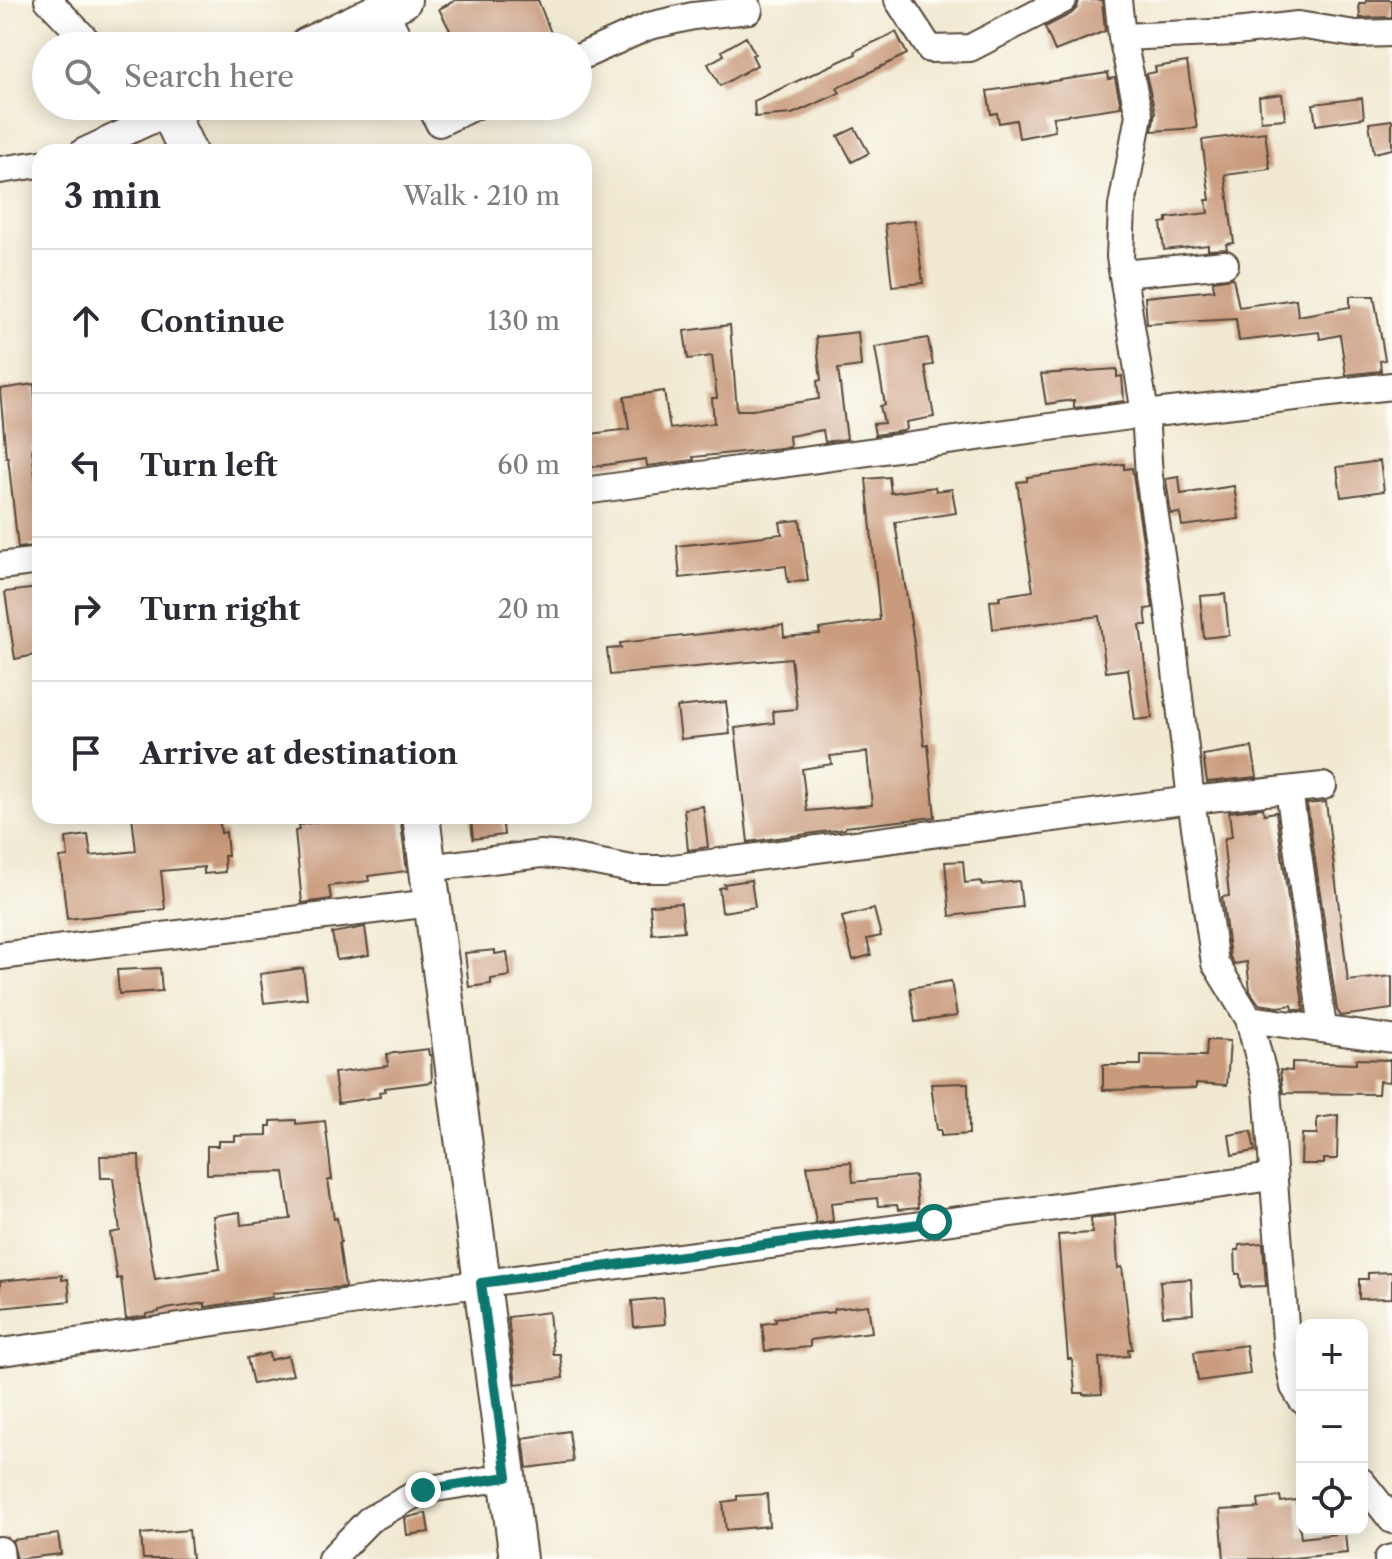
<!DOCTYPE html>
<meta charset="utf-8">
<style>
:root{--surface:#fff;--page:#f2f2f3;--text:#2b2b33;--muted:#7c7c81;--line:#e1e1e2}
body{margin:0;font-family:"Libre Caslon Text",serif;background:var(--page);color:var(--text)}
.controls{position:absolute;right:24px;bottom:24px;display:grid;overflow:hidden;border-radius:16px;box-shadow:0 4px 20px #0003}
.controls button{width:72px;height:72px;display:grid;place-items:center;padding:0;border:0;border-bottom:2px solid var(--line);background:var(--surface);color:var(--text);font:40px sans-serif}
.stop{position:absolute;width:24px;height:24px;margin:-18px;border:6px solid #0f766e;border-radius:50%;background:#fff}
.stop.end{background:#0f766e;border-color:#fff;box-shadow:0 2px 8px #0008}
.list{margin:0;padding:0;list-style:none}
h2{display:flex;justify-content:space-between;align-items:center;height:104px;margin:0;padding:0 32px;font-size:34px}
h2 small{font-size:26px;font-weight:400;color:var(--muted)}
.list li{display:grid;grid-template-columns:52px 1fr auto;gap:24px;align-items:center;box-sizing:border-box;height:144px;padding:0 32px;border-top:2px solid var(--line)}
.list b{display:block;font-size:30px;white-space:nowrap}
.list em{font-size:26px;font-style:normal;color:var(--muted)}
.icon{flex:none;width:44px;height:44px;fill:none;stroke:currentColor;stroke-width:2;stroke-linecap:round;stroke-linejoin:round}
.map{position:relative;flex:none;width:1392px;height:1559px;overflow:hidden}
.search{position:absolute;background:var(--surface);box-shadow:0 4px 20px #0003;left:32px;top:32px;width:560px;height:88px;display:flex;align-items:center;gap:20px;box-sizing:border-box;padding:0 28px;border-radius:44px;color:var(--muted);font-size:30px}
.panel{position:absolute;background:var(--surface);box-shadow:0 4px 20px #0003;left:32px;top:144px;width:560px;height:680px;border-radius:24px}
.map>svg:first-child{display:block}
</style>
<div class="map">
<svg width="1392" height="1559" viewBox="0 0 1392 1559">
<rect width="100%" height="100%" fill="#fdfcf7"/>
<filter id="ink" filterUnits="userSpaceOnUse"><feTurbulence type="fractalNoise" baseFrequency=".0125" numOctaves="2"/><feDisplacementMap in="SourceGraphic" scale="16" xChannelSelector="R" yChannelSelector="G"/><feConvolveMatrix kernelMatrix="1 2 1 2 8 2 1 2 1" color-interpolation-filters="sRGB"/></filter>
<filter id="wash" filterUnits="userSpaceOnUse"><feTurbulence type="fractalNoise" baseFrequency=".006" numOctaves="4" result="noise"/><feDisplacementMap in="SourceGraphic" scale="32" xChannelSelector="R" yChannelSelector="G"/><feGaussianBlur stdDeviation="1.8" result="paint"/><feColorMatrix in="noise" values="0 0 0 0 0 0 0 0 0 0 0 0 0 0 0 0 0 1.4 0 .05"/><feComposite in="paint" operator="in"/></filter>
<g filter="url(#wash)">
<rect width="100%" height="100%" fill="#f1e9d1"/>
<g id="blocks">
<path fill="#c99a7b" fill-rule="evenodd" d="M456 0H538L556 46H458L439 9Z
M1079 0H1102L1105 31 1055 51 1045 27 1071 14 1077 8Z
M1366 0H1392V17L1360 18 1359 3H1366Z
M896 32 907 54 837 88 840 93 792 114 755 117 754 101 856 54 855 51Z
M746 37 755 54 752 55 757 65 720 86 708 64 724 55 722 51Z
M1187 62 1197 128 1152 131 1155 112 1146 74 1156 72 1155 67Z
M1108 73 1109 79 1115 78 1121 107 1053 117 1055 131 1019 138 1016 120 999 123 997 113 991 114 987 91Z
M1282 94 1285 119 1261 121 1259 97Z
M1362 98 1364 118 1316 125 1313 104Z
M1392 120V149L1374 153 1369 123Z
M855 128 869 153 852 162 838 136Z
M1265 132 1270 169 1225 175 1234 243 1226 244 1227 249 1208 250V245L1164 250 1161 223 1167 222V218L1208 213 1206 200H1210L1202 140Z
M915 220 923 283 892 286 885 224Z
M1233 278 1239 307 1296 299 1298 316 1350 307V296H1374L1385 360 1380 361 1381 371 1346 375 1340 335 1320 339 1319 332 1239 341 1236 319 1147 324 1145 297 1214 290 1213 281Z
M730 325 737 410H752L819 399 817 381 821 380 816 337 858 332 861 366 838 369 847 439 825 442 823 430 789 436 790 447 693 457 694 460 647 466 646 459 584 468V435L629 429 624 397 664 391 670 429 714 423 712 398H717L712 356 688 359 684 331Z
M928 338 933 365 925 366 934 417 906 422 907 429 903 431 875 435 873 424 884 423 880 406 885 405 875 347Z
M1117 369V377L1122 376 1124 401 1074 408V400L1046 404 1041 374Z
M34 384 38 446 32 447 36 484 40 483V545L18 548 8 457H6L0 389Z
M1380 461 1384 491 1341 497 1337 467Z
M1124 464V469L1132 468 1153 608 1145 609 1147 625H1140L1152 718 1135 720 1128 669 1106 672 1099 616 993 629 990 601 1000 600 999 596 1033 591 1017 482 1027 481V477Z
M889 477 891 493 935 487 936 491 952 489 956 513 895 522 914 642 924 745 928 744 935 817 845 827V829L748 842 735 728 774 723 773 711 797 709 791 658 610 675 607 649 621 648 620 643 783 625 784 637 820 634 819 629 880 620 866 479ZM867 752 872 805 807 811 802 769 832 764 830 756Z
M1179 477 1181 494 1234 486 1239 519 1182 526 1180 513 1171 514 1166 479Z
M800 520 808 581 788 582 786 566 680 578 677 546 782 534 780 522Z
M38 588 40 595V654L15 659 5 592Z
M1225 594 1229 635 1204 638 1200 596Z
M726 702 730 734 681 739 677 707Z
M1252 747 1257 777 1207 782 1203 755Z
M1326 802 1348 981 1392 976V1009L1341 1016 1337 1010 1307 804Z
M703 806 708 847 688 850 684 809Z
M1263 808 1264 814 1276 812 1304 1011 1293 1009 1292 1005 1278 1007 1259 1004 1250 991 1247 962 1234 964 1230 957 1222 897 1229 896 1224 846 1225 838 1232 837 1229 812Z
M132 816H219L221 833 226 832 228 856H224L225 872 204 874V867L161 871 165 909 67 919 60 858 68 857 66 838 88 835 91 856 136 851Z
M349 816H400L407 871 368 876 369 881 329 886 331 899 302 903 295 831 299 830V825Z
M477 816H502L504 835 473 839 471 819 478 818Z
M963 861 965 883 981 881 982 885 1019 881 1022 907 950 916 945 862Z
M751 880 755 907 722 912 719 888 725 887 724 884Z
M681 903 684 931 652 934 650 905Z
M874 909 881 936 867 939 871 955 853 960 842 917Z
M365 927 369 955 337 960 332 933Z
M495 950V954L507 952 510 976 491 979V984L469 987 465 953Z
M160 968 162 991 119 994 117 970Z
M303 968 307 998 264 1003 260 974Z
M951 981 957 1016 915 1022 910 988Z
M1207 1040 1230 1041 1227 1085 1196 1083V1088L1103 1090V1065H1141V1055L1206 1056Z
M428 1049 429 1055H431L432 1082 385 1088V1091L379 1092 380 1097 338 1103 334 1073 388 1066 387 1054Z
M1356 1059 1390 1060V1082L1379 1081 1378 1094 1283 1093 1280 1070 1292 1071V1062L1356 1064Z
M968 1083 969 1134 941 1136V1130H937L931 1084Z
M1338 1115 1337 1159H1324V1164H1301L1302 1134H1317V1118Z
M296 1120V1124L325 1121 332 1180H328L334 1219 337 1218 341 1242 339 1243 345 1287 272 1293 273 1297 205 1307V1303L159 1310V1312L146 1314V1316L126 1319 121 1278 117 1279 110 1233 120 1231 113 1178H101L100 1156 139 1155 140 1188 155 1279 220 1269 213 1216 240 1212 241 1225 291 1219 284 1172 207 1174V1146H218V1141H235V1136L267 1135V1126H271V1121Z
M1251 1131 1255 1151 1232 1155 1229 1135Z
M851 1162 853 1182 915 1176 918 1208 898 1210 897 1205 878 1206 877 1198 831 1203 833 1221 816 1223 807 1166Z
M1115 1215 1118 1268 1122 1267 1132 1349H1128L1129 1356 1099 1358 1102 1394 1083 1395V1393H1075L1072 1359H1068L1058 1235 1092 1233 1091 1218Z
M1263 1243 1266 1286 1241 1287 1240 1274H1236L1235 1250H1239V1245Z
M1392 1272V1298L1359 1299V1279H1368V1273Z
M62 1275V1280L68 1279 70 1301 0 1308V1281Z
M1191 1279 1193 1314 1163 1316 1160 1281Z
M663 1298 665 1324 634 1327 632 1301Z
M868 1305 872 1332 810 1340V1347L765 1351 762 1324 776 1322 775 1318 834 1312V1309Z
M549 1312 553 1354H560L563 1378 516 1384 508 1317Z
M1246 1345 1250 1374 1198 1381 1194 1352Z
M269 1353 270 1360 288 1356 293 1375 253 1384 247 1358Z
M569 1431 573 1462 527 1468 523 1438Z
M767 1494 769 1526 726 1530 723 1502 737 1500V1496Z
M1280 1496 1281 1502 1296 1500 1301 1538 1345 1533 1347 1553 1281 1559H1224L1220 1510 1259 1508 1258 1499Z
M426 1513 429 1532 407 1535 405 1518Z
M189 1530 192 1559H143L141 1534Z
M58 1534 61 1554 17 1559 12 1540Z"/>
</g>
</g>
<g filter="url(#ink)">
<use href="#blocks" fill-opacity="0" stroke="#564739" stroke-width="2"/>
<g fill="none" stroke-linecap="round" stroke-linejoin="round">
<g stroke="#564739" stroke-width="30">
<path id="street" d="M48 0 92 46
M898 0 930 49 970 48 1063 0
M1118 0 1122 37 1139 115 1122 206 1120 257 1145 414 1149 476 1168 602 1191 800 1215 963 1249 1019 1267 1089 1287 1352 1294 1387 1302 1400
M384 9 402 46
M1122 37 1235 32 1298 25 1356 34 1392 33
M578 58 649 26 693 16 749 10 743 0
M431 106 439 123 475 106
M83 152 169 112
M0 170 40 164
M1123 274 1225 264
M584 491 1145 414 1392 386
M0 566 40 561
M1289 790 1323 1027
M427 868 541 854 565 856 632 869H665L1191 800 1323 786
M0 956 431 903
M1249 1019 1392 1039
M0 1352C162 1331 323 1305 485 1283 748 1247 1010 1215 1272 1177
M1362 1482 1392 1520
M0 1550 1 1559
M331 1559 369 1520 423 1490 507 1477
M1388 1559 1392 1558"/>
</g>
<g stroke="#564739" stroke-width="40">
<path id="secondary" d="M307 46 403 0
M182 106 169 112 188 152
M421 816 518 1559"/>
</g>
<use href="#street" stroke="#fff" stroke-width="26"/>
<use href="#secondary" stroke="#fff" stroke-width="36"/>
</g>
</g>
<g fill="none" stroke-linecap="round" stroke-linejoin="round" filter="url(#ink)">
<path stroke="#0f766e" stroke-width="10" d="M423 1490 507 1477 481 1283 934 1222"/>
</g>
</svg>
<div class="controls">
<button>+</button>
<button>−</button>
<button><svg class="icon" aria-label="locate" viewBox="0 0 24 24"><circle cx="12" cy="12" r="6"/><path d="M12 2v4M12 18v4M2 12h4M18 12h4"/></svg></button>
</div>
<div class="stop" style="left:934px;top:1222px"></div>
<div class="stop end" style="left:423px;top:1490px"></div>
<div class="search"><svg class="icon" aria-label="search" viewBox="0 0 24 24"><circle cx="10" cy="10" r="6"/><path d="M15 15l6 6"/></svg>Search here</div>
<section class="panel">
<h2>3 min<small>Walk · 210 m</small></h2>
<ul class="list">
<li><svg class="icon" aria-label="ahead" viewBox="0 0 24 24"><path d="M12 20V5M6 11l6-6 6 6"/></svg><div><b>Continue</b></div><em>130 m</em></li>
<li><svg class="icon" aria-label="left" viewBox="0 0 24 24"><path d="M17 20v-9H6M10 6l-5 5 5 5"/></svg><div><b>Turn left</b></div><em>60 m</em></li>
<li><svg class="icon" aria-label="right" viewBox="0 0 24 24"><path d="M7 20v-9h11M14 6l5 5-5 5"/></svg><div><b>Turn right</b></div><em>20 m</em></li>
<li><svg class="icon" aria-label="arrive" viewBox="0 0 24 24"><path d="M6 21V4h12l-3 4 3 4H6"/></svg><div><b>Arrive at destination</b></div></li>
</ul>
</section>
</div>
